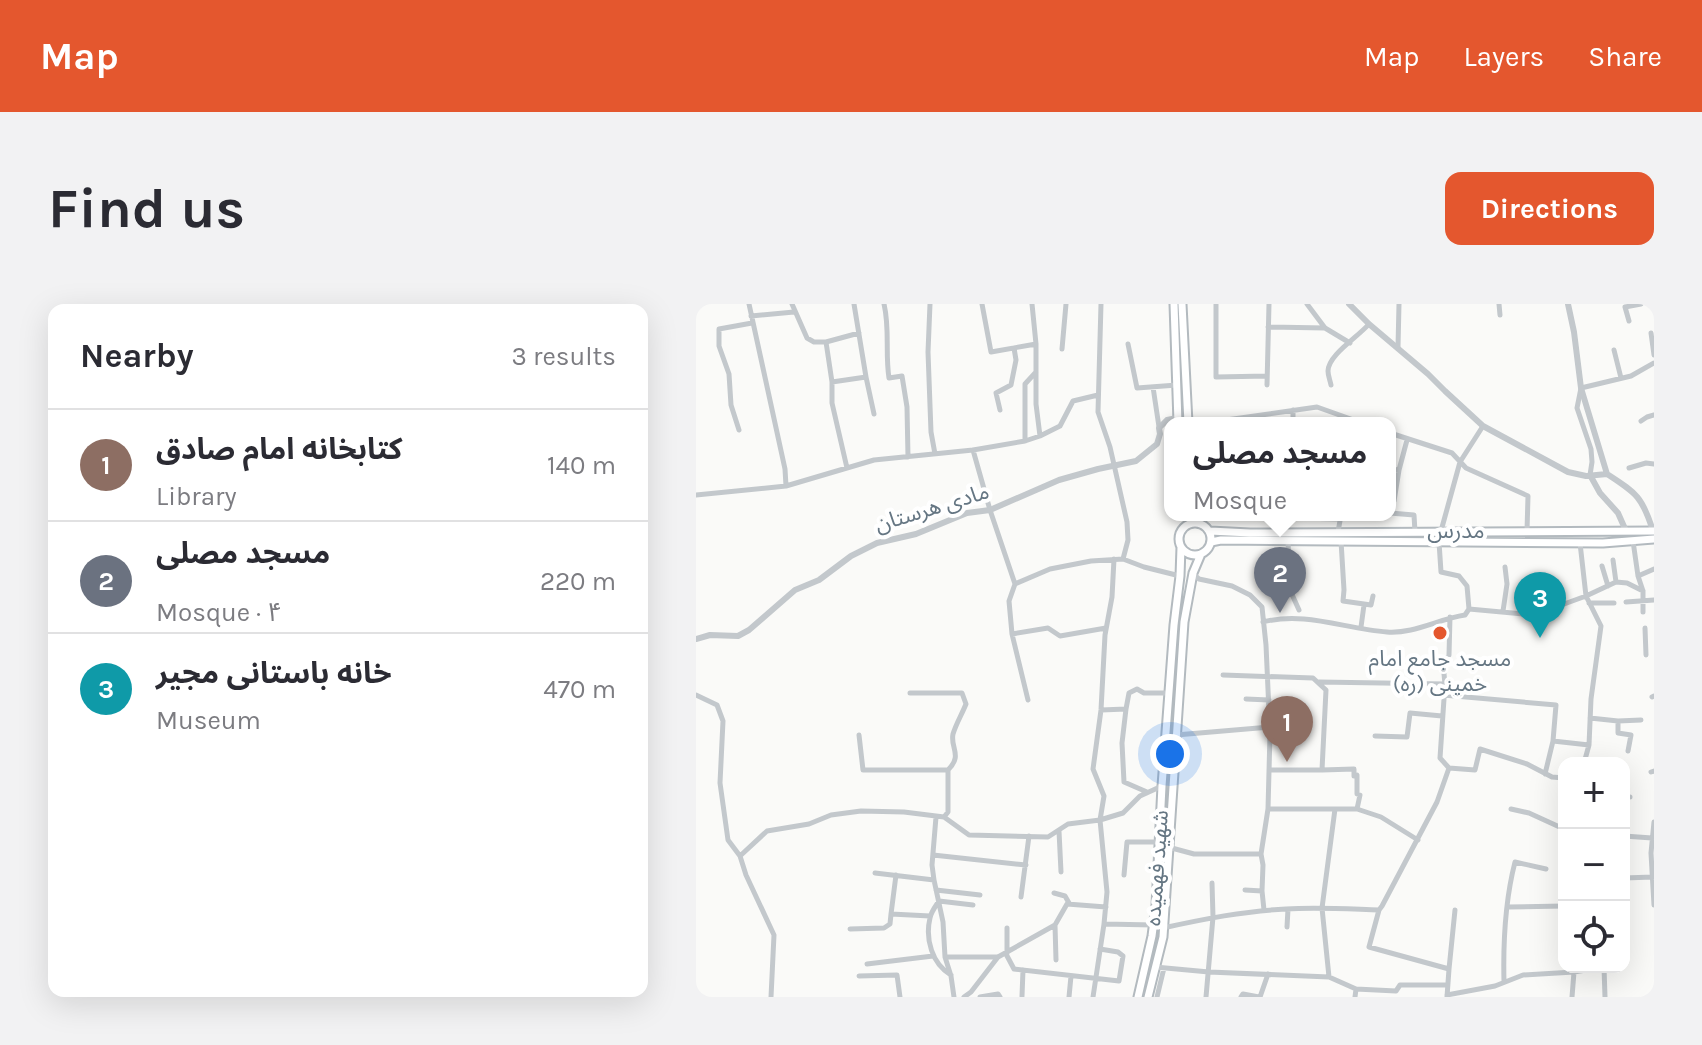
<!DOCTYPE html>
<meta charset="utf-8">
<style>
:root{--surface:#fff;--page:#f2f2f3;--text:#2b2b33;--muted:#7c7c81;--line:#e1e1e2;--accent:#e4572e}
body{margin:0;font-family:Karla,"Noto Sans Arabic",sans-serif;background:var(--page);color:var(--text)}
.controls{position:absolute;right:24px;bottom:24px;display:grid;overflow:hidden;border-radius:16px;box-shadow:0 8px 32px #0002}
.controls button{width:72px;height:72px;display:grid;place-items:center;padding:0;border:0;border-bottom:2px solid var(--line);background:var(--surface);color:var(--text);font:40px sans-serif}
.you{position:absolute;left:474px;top:450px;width:28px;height:28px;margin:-20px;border:6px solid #fff;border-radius:50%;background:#1a73e8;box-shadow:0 0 0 12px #1a73e833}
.badge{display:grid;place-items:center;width:52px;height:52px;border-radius:50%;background:var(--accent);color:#fff;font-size:26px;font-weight:700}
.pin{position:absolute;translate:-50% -66px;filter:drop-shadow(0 2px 4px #0008)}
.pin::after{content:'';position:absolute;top:42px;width:28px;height:24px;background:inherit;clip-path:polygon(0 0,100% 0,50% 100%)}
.popup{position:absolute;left:468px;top:113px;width:232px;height:104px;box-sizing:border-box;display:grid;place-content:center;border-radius:16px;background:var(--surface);filter:drop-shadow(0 2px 6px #0005);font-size:26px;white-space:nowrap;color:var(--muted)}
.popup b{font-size:30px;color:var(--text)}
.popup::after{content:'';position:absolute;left:50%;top:100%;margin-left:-16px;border:16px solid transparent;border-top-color:var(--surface)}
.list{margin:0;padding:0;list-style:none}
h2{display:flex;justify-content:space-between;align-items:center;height:104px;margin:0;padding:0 32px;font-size:34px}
h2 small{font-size:26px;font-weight:400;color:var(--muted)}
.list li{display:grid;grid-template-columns:52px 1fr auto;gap:24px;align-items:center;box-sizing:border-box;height:112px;padding:0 32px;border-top:2px solid var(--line)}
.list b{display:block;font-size:30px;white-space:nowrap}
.list p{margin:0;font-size:26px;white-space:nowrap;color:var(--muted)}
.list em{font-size:26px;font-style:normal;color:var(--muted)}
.icon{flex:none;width:44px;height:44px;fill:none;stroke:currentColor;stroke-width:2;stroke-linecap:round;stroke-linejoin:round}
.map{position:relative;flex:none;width:958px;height:693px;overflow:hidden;border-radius:16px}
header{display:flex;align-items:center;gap:48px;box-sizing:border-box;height:112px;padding:0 40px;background:var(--accent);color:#fff}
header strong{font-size:38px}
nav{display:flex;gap:44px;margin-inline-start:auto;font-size:28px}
.intro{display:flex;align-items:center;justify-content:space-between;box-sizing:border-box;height:192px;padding:0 48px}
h1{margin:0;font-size:56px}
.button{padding:20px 36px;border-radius:16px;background:var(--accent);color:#fff;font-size:28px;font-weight:700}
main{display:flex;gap:48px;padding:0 48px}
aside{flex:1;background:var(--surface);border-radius:16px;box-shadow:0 8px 32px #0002}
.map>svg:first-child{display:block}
</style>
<header>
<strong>Map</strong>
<nav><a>Map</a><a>Layers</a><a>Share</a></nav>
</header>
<div class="intro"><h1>Find us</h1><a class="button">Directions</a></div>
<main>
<aside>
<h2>Nearby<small>3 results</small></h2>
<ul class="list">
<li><span class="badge" style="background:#8d6e63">1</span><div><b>کتابخانه امام صادق</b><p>Library</p></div><em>140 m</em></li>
<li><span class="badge" style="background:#6b7280">2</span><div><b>مسجد مصلی</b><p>Mosque · ۴</p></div><em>220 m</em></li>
<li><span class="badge" style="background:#0f9aa8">3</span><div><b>خانه باستانی مجیر</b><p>Museum</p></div><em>470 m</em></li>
</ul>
</aside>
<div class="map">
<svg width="958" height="693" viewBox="0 0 958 693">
<rect width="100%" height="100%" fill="#fafaf8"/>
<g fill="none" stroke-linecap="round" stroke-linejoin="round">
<g stroke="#b3babf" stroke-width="11">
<path id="secondary" d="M478 0 482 119
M486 0 492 119
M483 235a16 16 0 1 1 32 0a16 16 0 1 1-32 0Z
M514 227 554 229 958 227
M515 238 525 236 907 239 958 235
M442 693 456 632 460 601 466 482 478 321 484 272 485 243
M452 693 467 633 488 318 497 269 505 250"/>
</g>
<path stroke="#c3c8cc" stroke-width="5" d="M53 0 89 165 90 182
M96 0 111 34 118 38H130L136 78V99L151 164
M158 0 170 73
M188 0C194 25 189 49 193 74L206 72 211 103 212 153
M234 0 232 48 235 128 239 150
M286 0 295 48 340 40
M336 0 340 40V100L344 132
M405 0 402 108 414 143 431 218 432 236 427 255
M520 0V73L571 72
M611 0 629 24 654 39
M803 0 804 11
M55 12 98 8
M933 17 929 3 945 0
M572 23 629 24
M955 29 958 51
M130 38 163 29
M432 40 441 84 481 81
M702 43 703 0
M366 45 370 0
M918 46 925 74
M136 78 170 73 178 110
M571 81 573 0
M635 81C634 76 632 72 632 67 632 51 662 33 673 20
M457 83 463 123
M304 106 300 89 315 81 320 56 318 44
M945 117 951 113 958 111
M509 119 621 103 666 119
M597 119V106
M43 126 35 101 33 70 23 42V25L56 19
M694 129 756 149 770 164 832 192 831 227
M329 137V80L340 68
M277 146 294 206 319 280
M933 164 950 159 958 160
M694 165 703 166
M894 171 896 158 895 145 881 104 885 84 935 72 958 59
M0 191 90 182 178 156 277 146 329 137 344 132 364 122 377 97 402 91
M698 197 703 166 711 136
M694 209 718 211 719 228
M599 211 603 214 644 215
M745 227 764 158 787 122
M642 228 645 211
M592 237 594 286 603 306
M645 237 648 286 647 297 675 301 677 292
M937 237 942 272 947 287V308
M743 238 745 268 763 272 771 282 773 305
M884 239 890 292 905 322 895 395 893 441 888 459
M418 255 416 293 409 331 405 406 397 465 408 492 404 516 411 588 408 620 458 621
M917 256 920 278
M906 262 912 282
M497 270 503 275 536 282 554 291 566 303 570 341 574 430 572 505 565 550 567 561 566 587 568 606
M942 272 958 265
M319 280 354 265 395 257 427 255 448 263 484 272
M319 280 313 297 316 330 332 396
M930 298 958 296
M893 299H918
M807 307 811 280 809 263
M567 318C609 307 649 325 691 328 718 330 742 315 769 311L773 305 838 311 890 292 920 278 931 279 947 287
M665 323 668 301
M949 324 950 351
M316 330 352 324 364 332 410 324
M527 371 617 374 630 386 626 466H573
M623 378 749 380
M214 389H266L270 400C266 410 260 420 257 430 254 444 267 451 252 466V508L248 513
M0 391 21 401 27 417 24 479 32 536 44 552
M747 391 860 401 857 437 893 441
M956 393 958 392
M550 395 573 396
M430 405 426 439 428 478 451 488
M405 406 430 405 433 389 441 385 448 389H473
M894 414 922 417V429L935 431 932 447
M922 417 945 416
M163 431 167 466H252
M480 431 574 423
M679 432 711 433 714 409 746 412
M753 464 779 466 784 445 831 460 856 473 868 474
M626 466 658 465V472L661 471V490L664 491 661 505
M955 468 958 467
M849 470 857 437
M928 493H934
M572 505H661L685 513 722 536
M639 505 626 604 633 673 660 685 659 693
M815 505 833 509 868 525
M240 513 236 561 238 576 247 618 249 653 255 672 258 693
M958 518 955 549 958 601
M363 527 365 568
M928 532 956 534
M472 543 498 550H565
M237 551 330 561
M179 569 238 576
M200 571 195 610 234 612
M428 571 431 538H463
M928 574 957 573
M240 586 284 591
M549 586 566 587
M358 589 369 592 373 599
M325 593 333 532
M812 603 868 602
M683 606 673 643 753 665 751 693
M359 621 360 656
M591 623 592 605
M311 624V649
M467 624C508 615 548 607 590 605 621 603 652 605 683 606L686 602 741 498 753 464 744 454 749 380 747 360 753 351 754 313
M154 625 188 624 194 620 195 610
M310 650 318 665 423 677 427 652 422 648 404 645
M249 653H301
M171 660 237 652
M459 663 513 668 633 673
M753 665 759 606
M255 671C236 660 229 635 234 614 235 608 239 603 243 597L277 601
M163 672 201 671 204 693
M808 678C807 638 809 597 819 558L850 565
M660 685 700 687 704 681H751
M751 691 799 682 827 671 878 668 879 663
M326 692 327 666
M75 693 78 631 50 571 44 552 71 527 113 520 135 511 165 507 208 508 248 513 273 531 352 533 372 520 404 516 427 509 444 492 466 482
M268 693 275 688 302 653 359 621 371 600 410 603
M284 693 302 690 304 693
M373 693 375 672
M397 693 408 620
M461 693 468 664
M510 693 517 613 516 579
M545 693 547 690 563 693
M564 693 572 670
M876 693 878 668 908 663 909 693"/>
<path stroke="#c3c8cc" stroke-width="6" d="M653 0 673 20 732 70 749 87 787 122 872 168 890 172 911 170
M872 0 878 28 885 84 911 170
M911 170C940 189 946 192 957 227
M894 171 904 189 922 209 930 227
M0 335 14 331 42 332 53 326 99 286 123 276 155 252 181 239 220 230 271 209 294 206 363 176 402 165 440 157 461 140 464 130 463 124 471 116 481 114"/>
<use href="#secondary" stroke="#fff" stroke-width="7"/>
</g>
<circle fill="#e4572e" stroke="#fff" stroke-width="3" cx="744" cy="329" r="8"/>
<g text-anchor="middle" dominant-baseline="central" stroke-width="8" stroke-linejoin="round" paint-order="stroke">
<g font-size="22" fill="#657683" stroke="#fff">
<text transform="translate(236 204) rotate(-17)">مادی هرستان</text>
<text x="760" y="227">مدرس</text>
<text transform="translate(461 564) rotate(-86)">شهید فهمیده</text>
</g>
<g font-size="22" fill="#657683" stroke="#fff">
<text x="744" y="355">مسجد جامع امام<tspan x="744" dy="25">خمینی (ره)</tspan></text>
</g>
</g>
</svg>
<div class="controls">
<button>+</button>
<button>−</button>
<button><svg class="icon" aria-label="locate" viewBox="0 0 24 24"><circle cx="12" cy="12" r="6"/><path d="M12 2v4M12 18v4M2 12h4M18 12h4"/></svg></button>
</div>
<div class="you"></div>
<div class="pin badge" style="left:591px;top:458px;background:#8d6e63">1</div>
<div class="pin badge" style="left:584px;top:309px;background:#6b7280">2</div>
<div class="popup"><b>مسجد مصلی</b>Mosque</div>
<div class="pin badge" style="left:844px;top:334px;background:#0f9aa8">3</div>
</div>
</main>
